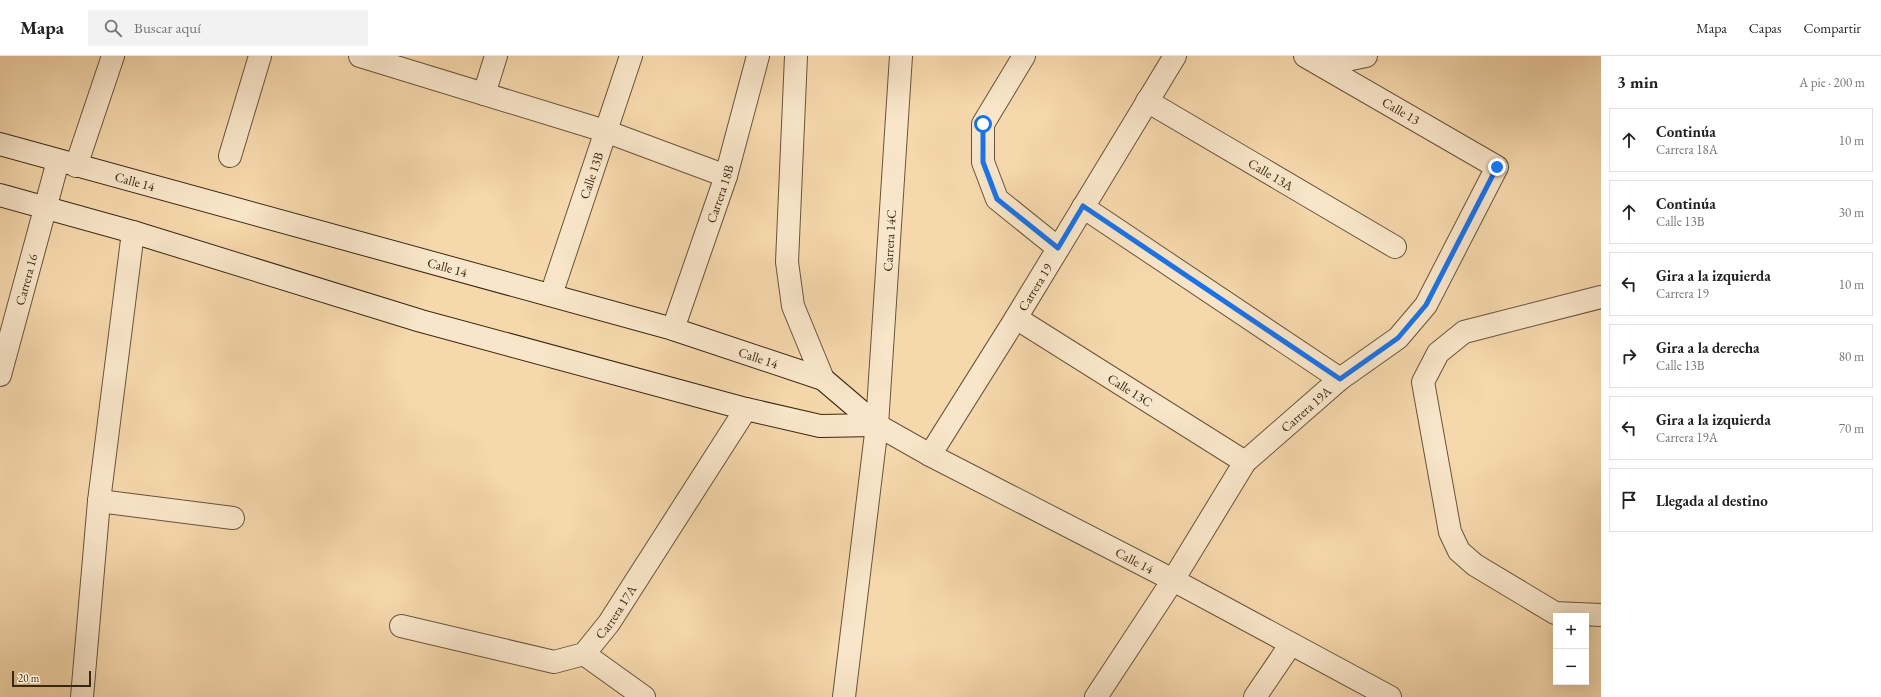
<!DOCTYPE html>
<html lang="es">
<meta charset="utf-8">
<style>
:root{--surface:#fff;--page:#f2f2f2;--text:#222;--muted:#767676;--line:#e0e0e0}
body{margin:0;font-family:"EB Garamond",serif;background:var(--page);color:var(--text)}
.controls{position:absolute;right:12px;bottom:12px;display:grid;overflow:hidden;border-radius:0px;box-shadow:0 4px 16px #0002}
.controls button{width:36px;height:36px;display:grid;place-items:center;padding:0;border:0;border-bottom:1px solid var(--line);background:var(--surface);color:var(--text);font:20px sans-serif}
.scale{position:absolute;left:12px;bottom:10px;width:79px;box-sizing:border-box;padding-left:4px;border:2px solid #392811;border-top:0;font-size:11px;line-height:14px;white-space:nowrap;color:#392811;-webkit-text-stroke:3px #f9e6ca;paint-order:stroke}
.stop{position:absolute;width:12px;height:12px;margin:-9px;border:3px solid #1a73e8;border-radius:50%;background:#fff}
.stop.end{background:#1a73e8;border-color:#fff;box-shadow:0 1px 4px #0008}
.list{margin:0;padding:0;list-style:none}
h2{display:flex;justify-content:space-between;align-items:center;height:52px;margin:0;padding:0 16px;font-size:17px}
h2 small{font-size:13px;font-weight:400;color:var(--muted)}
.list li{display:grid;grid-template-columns:26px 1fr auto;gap:12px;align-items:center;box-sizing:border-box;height:64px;margin:0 8px 8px;padding:0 8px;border:1px solid var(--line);border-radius:0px}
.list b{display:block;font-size:15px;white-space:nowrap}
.list p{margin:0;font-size:13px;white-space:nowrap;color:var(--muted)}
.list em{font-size:13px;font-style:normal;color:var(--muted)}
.icon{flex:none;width:22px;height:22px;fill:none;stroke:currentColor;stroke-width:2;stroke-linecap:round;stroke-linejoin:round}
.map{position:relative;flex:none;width:1601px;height:641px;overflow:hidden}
header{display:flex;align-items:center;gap:24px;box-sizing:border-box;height:56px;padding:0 20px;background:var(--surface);border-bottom:1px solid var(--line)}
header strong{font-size:19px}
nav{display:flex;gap:22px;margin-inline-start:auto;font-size:14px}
.search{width:280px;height:36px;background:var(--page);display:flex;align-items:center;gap:10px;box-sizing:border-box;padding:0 14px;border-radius:0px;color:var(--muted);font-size:15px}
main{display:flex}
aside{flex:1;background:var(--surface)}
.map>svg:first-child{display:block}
</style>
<header>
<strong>Mapa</strong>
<div class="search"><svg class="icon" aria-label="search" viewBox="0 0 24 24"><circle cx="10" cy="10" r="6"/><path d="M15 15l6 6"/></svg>Buscar aquí</div>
<nav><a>Mapa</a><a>Capas</a><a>Compartir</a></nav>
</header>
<main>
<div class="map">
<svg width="1601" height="641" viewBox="0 0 1601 641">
<rect width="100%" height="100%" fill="#f6d8ad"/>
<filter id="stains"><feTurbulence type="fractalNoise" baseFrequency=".005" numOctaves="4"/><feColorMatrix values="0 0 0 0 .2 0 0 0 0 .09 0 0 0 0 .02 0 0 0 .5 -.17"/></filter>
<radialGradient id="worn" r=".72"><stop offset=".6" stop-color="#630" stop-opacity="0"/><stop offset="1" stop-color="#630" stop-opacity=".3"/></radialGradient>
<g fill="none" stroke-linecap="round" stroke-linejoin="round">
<g stroke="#685438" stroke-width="24">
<g id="minor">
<path d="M360 0 605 75 726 120"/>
<path d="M796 0 787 206 793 250 823 323"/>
<path d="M1024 0 983 68V106L997 143 1058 192"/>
<path d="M1322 9 1366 0"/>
<path d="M484 38 496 0"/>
<path id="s1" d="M1147 45 1395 191"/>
<path d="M230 100 260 0"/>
<path d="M76 110 113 0"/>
<path d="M1083 151 1340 323"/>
<path id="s2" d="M551 239 631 0"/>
<path d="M1601 241 1464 276 1438 297 1423 326 1450 476 1459 495 1475 509 1555 557 1601 559"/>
<path id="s3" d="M1016 262 1245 406"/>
<path id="s4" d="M673 273 726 120 758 0"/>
<path id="s5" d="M0 319 58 105"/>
<path id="s6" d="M930 399 1016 262 1175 0"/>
<path d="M99 445 233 462"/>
<path id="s7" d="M401 570 554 606 584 598 609 567 746 353"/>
<path d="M584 598 644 641"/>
<path d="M82 641 99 445 133 176"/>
<path id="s8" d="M844 641 877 369 901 0"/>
<path id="s9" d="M1096 641 1173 524 1245 406 1340 323 1398 282 1426 249 1497 111 1305 0"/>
<path d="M1255 641 1291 588"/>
</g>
</g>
<g stroke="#685438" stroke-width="24">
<g id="tertiary">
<path id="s10" d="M877 369 930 399 1173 524 1390 641"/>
</g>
</g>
<g stroke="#392811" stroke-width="24">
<g id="secondary">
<path id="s11" d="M0 88 673 273 823 323 877 369"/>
<path d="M0 139 133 176 421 265 746 353 820 370 877 369"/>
</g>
</g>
<use href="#minor" stroke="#f9e6ca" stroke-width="22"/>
<use href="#tertiary" stroke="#f9e6ca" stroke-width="22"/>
<use href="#secondary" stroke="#f9e6ca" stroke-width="22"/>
</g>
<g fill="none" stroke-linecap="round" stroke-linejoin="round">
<path stroke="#1a73e8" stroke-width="5" d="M983 68V106L997 143 1058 192 1083 150 1340 323 1398 282 1426 249 1497 111"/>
</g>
<g text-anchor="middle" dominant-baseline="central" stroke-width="4" stroke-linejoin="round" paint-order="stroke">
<g font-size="13" fill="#392811" stroke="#f9e6ca">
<text transform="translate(1401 55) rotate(30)">Calle 13</text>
<text stroke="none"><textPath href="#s1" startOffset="144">Calle 13A</textPath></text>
<text stroke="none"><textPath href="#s2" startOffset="126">Calle 13B</textPath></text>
<text stroke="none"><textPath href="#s11" startOffset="140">Calle 14</textPath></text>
<text stroke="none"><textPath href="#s4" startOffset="143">Carrera 18B</textPath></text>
<text stroke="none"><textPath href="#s8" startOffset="459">Carrera 14C</textPath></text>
<text stroke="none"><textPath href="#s11" startOffset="464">Calle 14</textPath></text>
<text stroke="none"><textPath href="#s5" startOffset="99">Carrera 16</textPath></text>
<text stroke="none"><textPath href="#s6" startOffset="198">Carrera 19</textPath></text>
<text stroke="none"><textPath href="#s11" startOffset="788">Calle 14</textPath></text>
<text stroke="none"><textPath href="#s3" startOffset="135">Calle 13C</textPath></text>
<text stroke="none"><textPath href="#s9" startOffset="359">Carrera 19A</textPath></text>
<text stroke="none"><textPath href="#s10" startOffset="291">Calle 14</textPath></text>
<text stroke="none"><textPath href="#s7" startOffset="241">Carrera 17A</textPath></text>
</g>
</g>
<rect width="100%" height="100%" filter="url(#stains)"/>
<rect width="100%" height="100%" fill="url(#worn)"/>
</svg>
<div class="controls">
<button>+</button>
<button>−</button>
</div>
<div class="scale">20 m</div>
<div class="stop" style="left:983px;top:68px"></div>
<div class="stop end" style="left:1497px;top:111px"></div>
</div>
<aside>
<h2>3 min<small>A pie · 200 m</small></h2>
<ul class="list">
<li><svg class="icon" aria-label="ahead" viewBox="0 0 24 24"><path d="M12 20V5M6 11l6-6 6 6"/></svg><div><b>Continúa</b><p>Carrera 18A</p></div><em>10 m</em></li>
<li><svg class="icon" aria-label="ahead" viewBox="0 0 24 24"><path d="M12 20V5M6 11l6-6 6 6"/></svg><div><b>Continúa</b><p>Calle 13B</p></div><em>30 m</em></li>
<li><svg class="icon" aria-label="left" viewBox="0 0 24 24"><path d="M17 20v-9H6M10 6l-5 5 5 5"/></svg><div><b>Gira a la izquierda</b><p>Carrera 19</p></div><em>10 m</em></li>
<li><svg class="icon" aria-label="right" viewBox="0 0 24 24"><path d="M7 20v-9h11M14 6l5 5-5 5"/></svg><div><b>Gira a la derecha</b><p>Calle 13B</p></div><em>80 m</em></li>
<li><svg class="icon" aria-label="left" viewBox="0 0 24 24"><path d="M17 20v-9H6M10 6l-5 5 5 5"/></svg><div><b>Gira a la izquierda</b><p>Carrera 19A</p></div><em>70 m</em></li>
<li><svg class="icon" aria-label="arrive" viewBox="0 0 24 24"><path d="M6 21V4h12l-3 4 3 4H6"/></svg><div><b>Llegada al destino</b></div></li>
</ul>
</aside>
</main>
